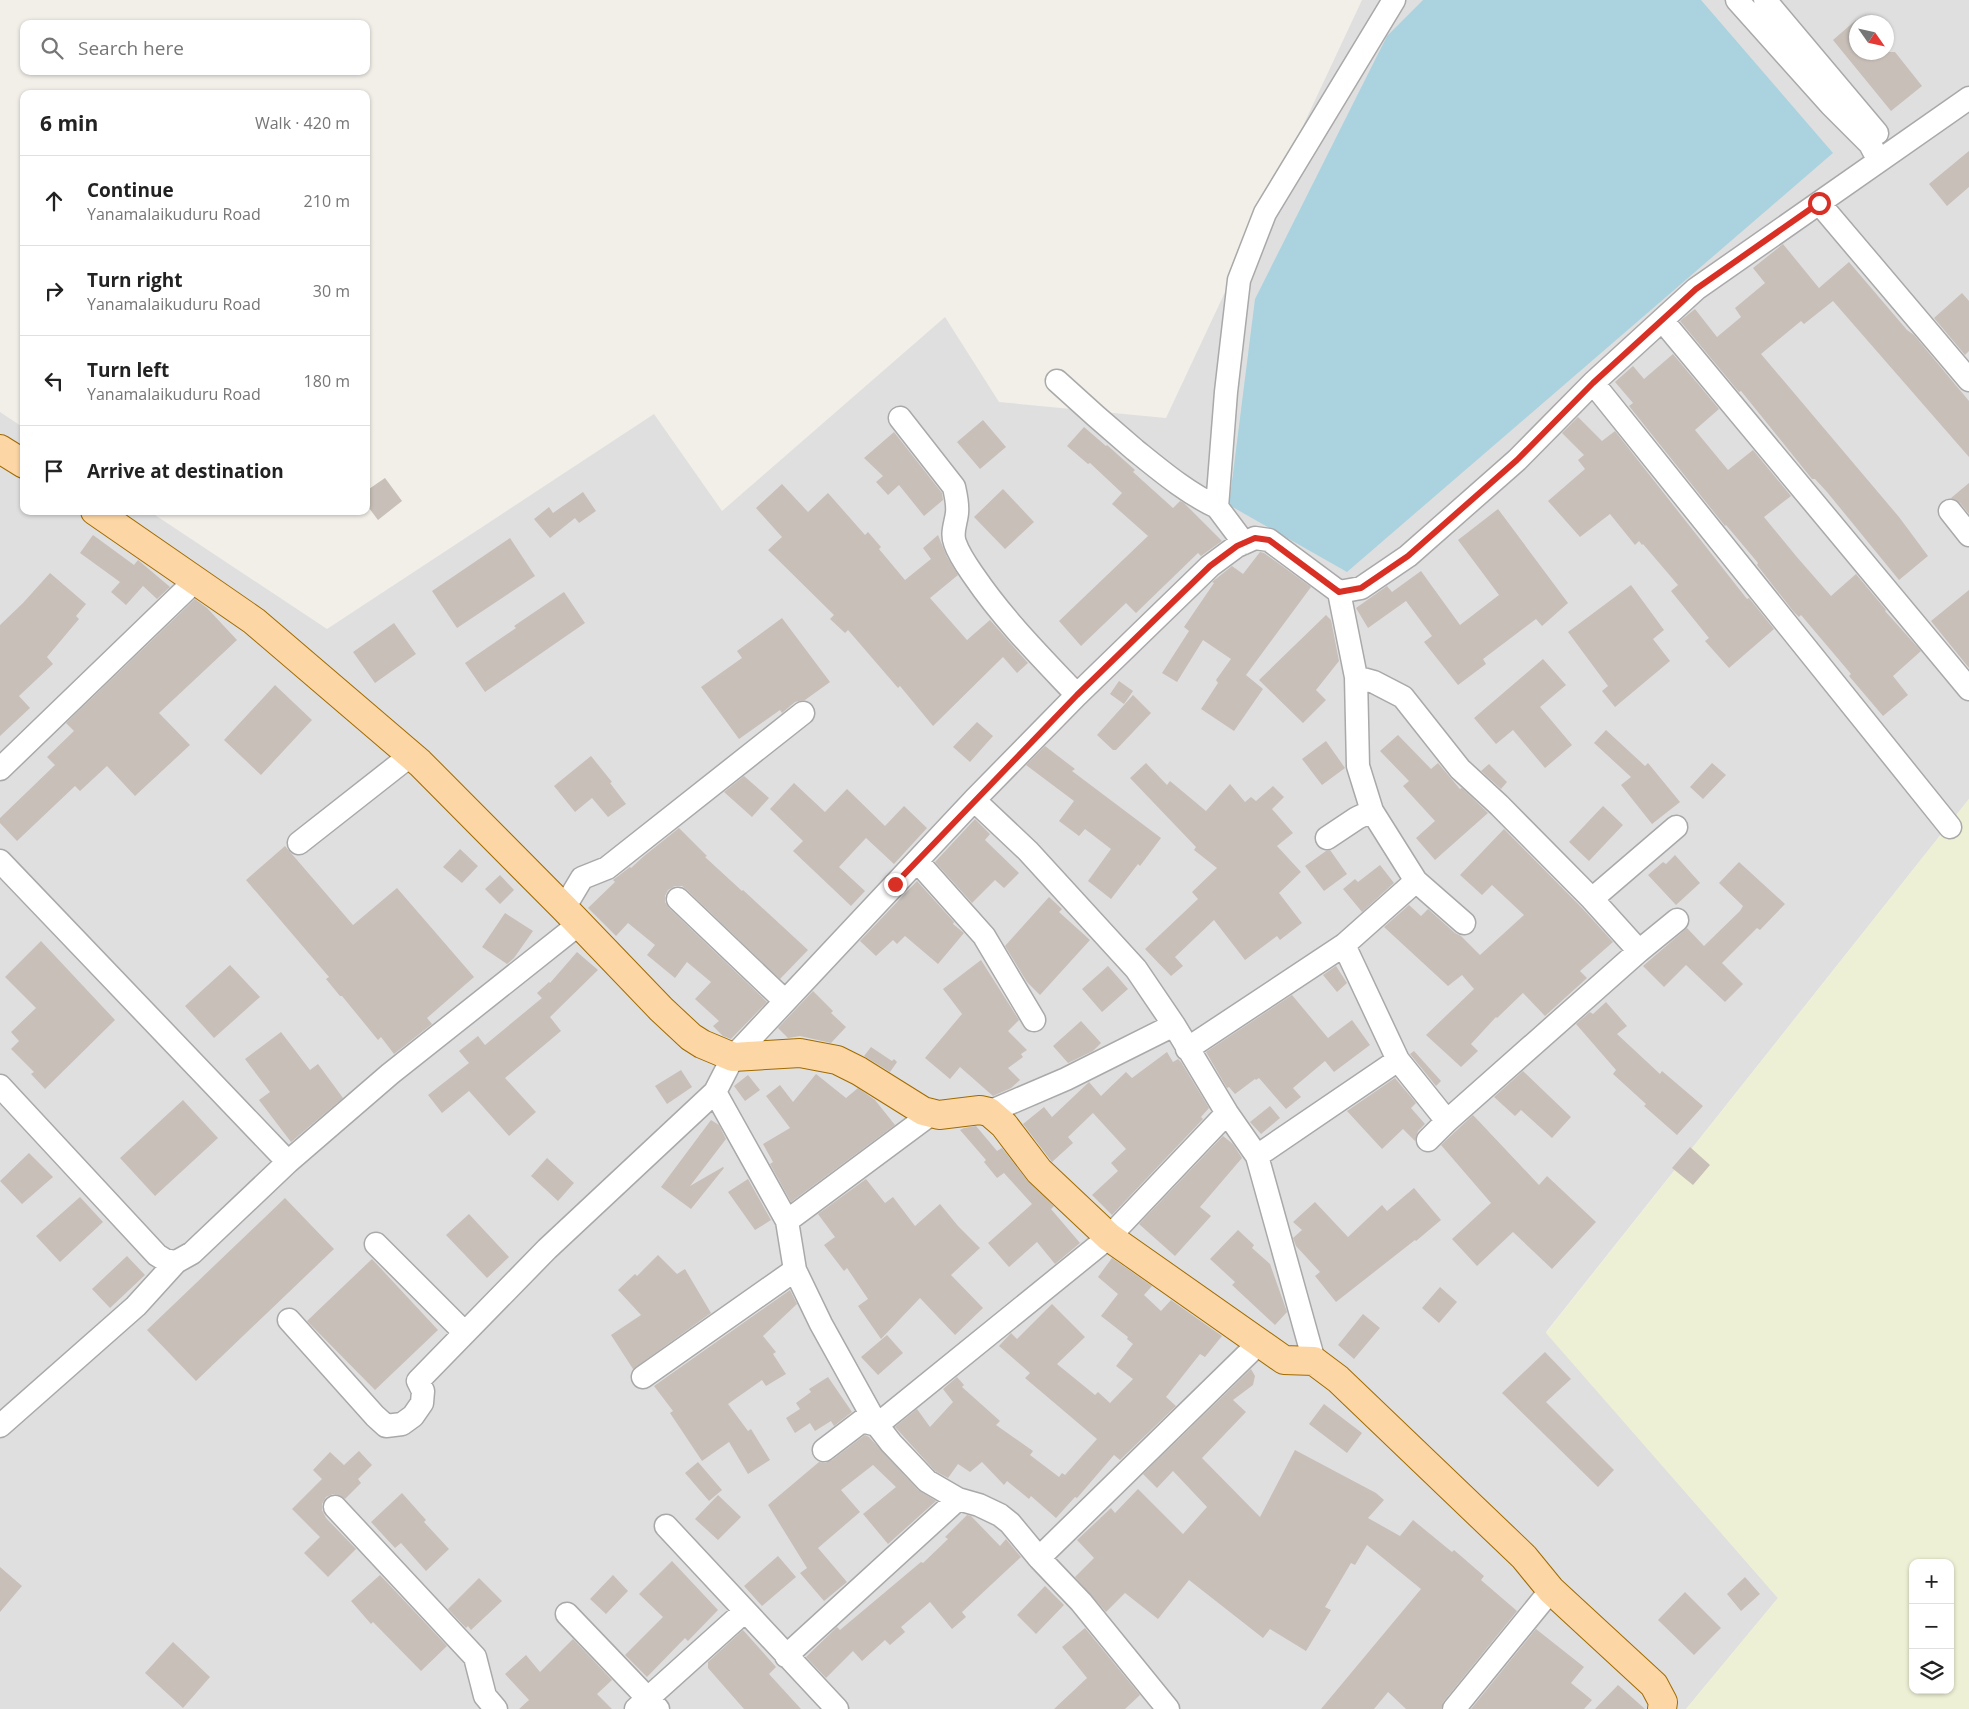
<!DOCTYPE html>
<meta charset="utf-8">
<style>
:root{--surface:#fff;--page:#f6f6f6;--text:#222;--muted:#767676;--line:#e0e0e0}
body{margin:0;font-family:"Open Sans",sans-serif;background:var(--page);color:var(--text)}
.controls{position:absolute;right:15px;bottom:15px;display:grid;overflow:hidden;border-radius:10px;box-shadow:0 1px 4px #0004}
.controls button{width:45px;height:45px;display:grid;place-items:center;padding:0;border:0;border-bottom:1px solid var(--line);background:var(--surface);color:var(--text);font:25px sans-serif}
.compass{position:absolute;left:1849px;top:15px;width:45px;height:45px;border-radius:50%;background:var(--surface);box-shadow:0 1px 4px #0004;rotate:124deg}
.stop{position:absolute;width:15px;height:15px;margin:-11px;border:4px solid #d93025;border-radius:50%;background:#fff}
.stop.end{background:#d93025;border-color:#fff;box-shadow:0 1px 5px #0008}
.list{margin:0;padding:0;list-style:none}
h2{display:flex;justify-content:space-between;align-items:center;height:65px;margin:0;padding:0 20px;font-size:21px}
h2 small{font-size:16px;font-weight:400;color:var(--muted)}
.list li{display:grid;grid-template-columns:32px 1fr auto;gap:15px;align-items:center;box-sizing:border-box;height:90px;padding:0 20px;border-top:1px solid var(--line)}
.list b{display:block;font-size:19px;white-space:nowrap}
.list p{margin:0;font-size:16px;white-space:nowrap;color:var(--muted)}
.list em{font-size:16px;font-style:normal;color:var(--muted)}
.icon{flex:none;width:28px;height:28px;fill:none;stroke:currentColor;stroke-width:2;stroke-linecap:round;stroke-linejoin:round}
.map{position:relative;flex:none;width:1969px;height:1709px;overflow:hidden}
.search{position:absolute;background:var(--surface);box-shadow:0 1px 4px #0004;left:20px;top:20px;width:350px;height:55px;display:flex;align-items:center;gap:12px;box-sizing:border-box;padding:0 18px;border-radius:10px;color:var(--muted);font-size:19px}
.panel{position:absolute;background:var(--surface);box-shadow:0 1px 4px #0004;left:20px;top:90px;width:350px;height:425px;border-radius:10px}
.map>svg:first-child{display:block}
</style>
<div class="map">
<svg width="1969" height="1709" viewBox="0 0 1969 1709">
<rect width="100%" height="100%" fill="#f2efe9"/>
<path fill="#e0dfdf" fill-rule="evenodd" d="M1362 0H1969V799L1546 1332 1778 1598 1686 1709H0V412L24 428V511H149L327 629 654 414 722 511 945 317 999 402 1166 418ZM1856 22H1886V52H1856Z"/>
<path fill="#eef0d5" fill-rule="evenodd" d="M1969 799V1709H1686L1778 1598 1546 1333ZM1913 1563H1950V1690H1913Z"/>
<path fill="#aad3df" d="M1423 0H1701L1833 153 1347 572 1229 505 1255 299 1387 36Z"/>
<path fill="#c7bfb8" d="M1856 20V52H1895L1922 86 1891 111 1833 40Z
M1969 151V187L1947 206 1929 184Z
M1783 244 1819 288 1849 262 1907 330 1914 335 1969 401V457L1833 301 1804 324 1801 321 1761 354 1899 517 1928 556 1899 580 1827 492 1815 479H1812L1741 391 1739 392 1680 321 1695 309 1717 337 1741 317 1735 308 1765 283 1753 268Z
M1962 293 1969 301V351L1965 355 1934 318Z
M1673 354 1719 409 1695 430 1728 470 1753 450 1791 496 1764 517 1796 556 1831 596 1856 574 1886 610 1885 611 1921 651 1893 676 1908 695 1883 716 1849 676 1851 674 1801 615 1799 617 1793 611 1757 565 1758 563 1726 525 1725 526 1629 406 1633 403 1615 382 1633 366 1644 379Z
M1578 417 1602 441 1615 431 1747 599 1749 598 1774 629 1729 668 1705 641 1709 638 1671 591 1678 585 1643 544 1642 545 1639 541 1635 545 1610 514 1580 537 1548 501 1585 469 1578 460 1584 455 1562 433Z
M983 420 1006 447 980 469 957 442Z
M1084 427 1106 446 1107 445 1135 470 1133 472 1173 508 1180 501 1184 503 1222 541 1201 556 1198 553 1136 613 1126 603 1081 646 1059 621 1148 536 1112 504 1122 493 1090 463 1088 464 1067 446Z
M894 432 942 493 943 500 924 516 899 485 888 495 876 482 883 476 864 458Z
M385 478 402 501 378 520 366 504V491Z
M1969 483V514L1960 503 1951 498Z
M782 484 808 512 828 493 865 535 868 532 881 547 879 549 905 580 931 559 923 548 938 535 947 557 958 575 930 598 967 640 990 620 1028 663 1017 673 1003 657 933 726 900 686 898 688 848 630 845 633 830 619 834 615 768 550 782 537 756 508Z
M1003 489 1034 522 1005 549 974 517Z
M583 492 596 511 579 523 575 518 550 538 534 519 549 507 553 513Z
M1498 509 1568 603 1542 626 1536 619 1483 659 1486 664 1458 685 1424 642 1432 636 1406 601 1368 628 1356 608 1387 586 1392 592 1421 571 1460 625 1499 595 1458 540Z
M93 535 134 565 138 560 170 587 157 599 143 586 126 605 111 592 120 582 80 553Z
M510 538 535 576 457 628 432 591Z
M1260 552 1264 553 1311 587 1246 675 1263 689 1234 731 1201 709 1218 683 1216 680 1231 659 1203 640 1177 682 1162 673 1189 631 1184 627 1214 583 1212 582 1232 566 1243 574Z
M50 573 86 604 76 616 79 619 47 657 53 664 19 696 30 708 0 736V625L23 603Z
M1631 585 1664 630 1653 639 1670 661 1615 707 1602 691 1608 686 1568 632Z
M1969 590V668L1931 621Z
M564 592 585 623 485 692 465 663 516 628 514 626Z
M195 599 207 608 237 640 159 713 190 745 135 796 107 766 80 791 75 786 17 841 0 823V818L55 765 47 757 74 731 66 723Z
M1326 615 1331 620 1339 661 1316 690 1326 700 1303 723 1259 680Z
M782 618 830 682 805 700 795 702 782 713 780 710 739 739 701 687 742 658 737 651Z
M394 623 416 654 375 683 353 652Z
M1543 659 1566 685 1540 707 1572 745 1545 768 1513 730 1496 744 1474 718Z
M1119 681 1133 691 1124 704 1110 694Z
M275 685 312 720 261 775 224 740Z
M1133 695 1151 713 1116 750H1113L1097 735Z
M977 722 993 736 970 762 953 747Z
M1606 730 1645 766 1648 763 1680 802 1652 824 1621 785 1631 777 1594 743Z
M1398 735 1431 769 1438 763 1460 789 1462 788 1488 813 1435 860 1416 838 1435 821 1403 786 1409 781 1380 751Z
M1326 741 1345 768 1322 785 1302 759Z
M1045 746 1075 769 1072 771 1161 838 1140 866 1138 864 1111 899 1088 881 1111 849 1085 829 1079 836 1059 821 1074 801 1026 765Z
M591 756 612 782 610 783 626 804 608 817 592 798 575 812 554 786Z
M1146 763 1167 785 1170 781 1206 811 1230 784 1245 802 1251 797 1256 801 1273 786 1284 797 1272 809 1293 833 1277 846 1301 872 1279 893 1302 923 1280 940 1277 936 1245 960 1214 920 1175 957 1183 966 1171 976 1145 949 1198 899 1192 892 1217 868 1194 850 1196 847 1130 778Z
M1712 763 1726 775 1703 799 1690 787Z
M1489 764 1507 782 1501 789 1481 771Z
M744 776 769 798 752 817 724 792Z
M794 783 825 812 847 789 885 826 904 806 927 828 894 864 866 838 839 867 865 891 851 906 793 851 803 841 770 809Z
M1603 806 1623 825 1589 861 1569 842Z
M975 819 990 834 985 840 1019 873 1004 888 995 880 972 903 935 862Z
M679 828 707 856 705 857 742 891 743 890 808 950 780 979 687 890 682 886H675L668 890 665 896V902L669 908 767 1002 731 1039 723 1036 713 1026 719 1021 695 999 711 982 687 962 675 978 647 955 655 945 628 923 616 936 588 908 615 882 613 880 630 867 631 868 644 856Z
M1504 829 1582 908 1613 942 1580 971 1587 978 1545 1016 1523 993 1497 1018 1496 1017 1471 1044 1478 1051 1461 1067 1426 1035 1474 989 1462 975 1448 986 1384 927 1409 905 1421 916 1428 909 1455 933 1461 936 1480 955 1524 915 1492 885 1482 895 1460 875Z
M285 846 353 925 397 888 474 977 427 1018 432 1024 394 1054 381 1037 378 1040 342 996H340L326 979 329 977 246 880Z
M460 849 478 866 462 883 443 867Z
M1330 850 1347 874 1324 891 1305 866 1326 851Z
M1675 855 1700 883 1676 905 1648 875 1663 862 1666 864Z
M1739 862 1785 904 1760 930 1757 928 1722 963 1743 984 1725 1002 1686 965 1664 987 1643 966 1687 928 1704 946 1740 911 1743 906 1719 883Z
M1380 865 1394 883 1362 912 1343 889 1355 879 1358 882Z
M500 875 514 890 500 904 485 889Z
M917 881 954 922 953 924 964 933 938 964 905 936 897 944 893 940 876 956 860 941Z
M1049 897 1062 909 1059 912 1090 940 1040 995 1027 982 1005 946Z
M505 913 533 931 514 958 507 964 482 947Z
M41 941 115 1020 45 1089 31 1074 34 1072 11 1049 19 1041 11 1032 36 1008 5 977Z
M577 952 598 970 550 1017 561 1031 505 1078 536 1112 509 1136 469 1091 442 1113 428 1095 469 1063 459 1051 478 1036 485 1045 542 998 537 993 549 982 550 983Z
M981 960 1019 1020 1008 1031 1027 1050 1021 1054 1023 1057 1008 1068 1020 1080 1011 1088 993 1096 960 1067 950 1079 925 1058 962 1014 943 989Z
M230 965 260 997 214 1038 185 1006Z
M1108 966 1128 989 1102 1012 1082 989Z
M1336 966 1347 983 1337 992 1323 975Z
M813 991 833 1011 831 1013 846 1027 831 1043 800 1036 788 1038 778 1028Z
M1292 995 1328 1038 1352 1020 1370 1045 1334 1072 1325 1061 1293 1088 1301 1097 1286 1109 1259 1078 1256 1080 1255 1079 1235 1094 1229 1087 1227 1088 1206 1052Z
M1606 1002 1627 1026 1617 1034 1660 1074 1662 1071 1703 1106 1677 1135 1644 1106 1646 1104 1613 1074 1616 1070 1576 1024 1590 1012 1593 1014Z
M1081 1021 1101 1043 1093 1051 1068 1063 1053 1046Z
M281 1032 310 1070 318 1064 343 1098 291 1142 259 1100 270 1092 245 1059Z
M871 1047 892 1061 894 1059 897 1062 890 1072 864 1056Z
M1414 1051 1441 1081 1436 1086 1410 1054Z
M1167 1052 1173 1062 1178 1059 1181 1062 1209 1108 1201 1117 1203 1119 1112 1215 1092 1195 1118 1171 1111 1163 1126 1149 1093 1113 1068 1137 1073 1143 1052 1162 1023 1124 1044 1107 1052 1117 1089 1082 1101 1096 1126 1072 1132 1078Z
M681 1070 692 1087 667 1104 655 1086Z
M1523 1071 1571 1117 1552 1138 1521 1110 1515 1116 1494 1097Z
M816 1074 846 1098 858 1088 875 1100 895 1125 791 1202 770 1164 773 1162 763 1144 790 1128 766 1096 780 1085 793 1102Z
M748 1075 760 1090 745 1101 734 1086Z
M1395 1078 1416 1103 1411 1108 1425 1124 1418 1131 1415 1141 1403 1129 1382 1149 1347 1111Z
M183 1100 218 1138 155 1196 120 1158Z
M1270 1106 1280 1118 1261 1134 1250 1122Z
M1473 1115 1539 1185 1547 1176 1596 1222 1552 1269 1513 1232 1477 1266 1452 1239 1491 1203 1441 1145Z
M711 1120 719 1125 726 1139 690 1186 723 1167 724 1168 691 1209 661 1187Z
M976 1126 997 1151 1002 1148 1027 1180 1054 1206 1051 1209 1080 1243 1055 1264 1037 1242 1009 1267 988 1243 1032 1204 1004 1173 997 1178 984 1162 986 1160 960 1130 964 1128Z
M1223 1136 1233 1144 1242 1158 1200 1207 1211 1216 1175 1256 1139 1224Z
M1690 1147 1710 1165 1693 1185 1672 1168Z
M29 1153 53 1177 22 1204 0 1181Z
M547 1158 574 1183 558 1201 531 1176Z
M748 1179 771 1220 755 1230 728 1192Z
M866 1179 885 1203 893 1197 915 1226 940 1204 958 1226 980 1248 951 1275 983 1308 955 1335 920 1298 881 1339 858 1306 868 1299 847 1268 844 1271 824 1245 835 1237 818 1214Z
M1414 1188 1441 1220 1416 1241 1415 1240 1336 1302 1315 1276 1320 1272 1296 1246 1293 1238 1302 1230 1293 1222 1315 1202 1348 1237 1382 1205 1387 1211Z
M80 1197 103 1222 60 1262 36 1236Z
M285 1198 334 1249 196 1381 147 1330Z
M469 1214 509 1257 487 1278 446 1235Z
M1238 1230 1254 1245 1252 1248 1270 1264 1287 1312 1275 1325 1232 1285 1235 1282 1210 1259Z
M658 1255 677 1274 685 1269 711 1313 633 1369 611 1335 641 1315 618 1290 635 1274 637 1276Z
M127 1256 145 1275 110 1308 92 1289Z
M1112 1258 1152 1286 1144 1295 1161 1311 1171 1300 1222 1336 1205 1357 1200 1354 1166 1397 1176 1406 1120 1460 1114 1455 1077 1498 1075 1497 1056 1518 1031 1496 1029 1499 1007 1481 1004 1485 982 1462 970 1472 958 1464 948 1478 935 1471 895 1427 917 1409 930 1427 953 1402 943 1389 957 1377 964 1385 962 1387 1000 1421 996 1425 1033 1451 1030 1455 1059 1477 1062 1473 1065 1475 1097 1439 1025 1378 1030 1373 999 1346 1011 1333 1017 1339 1052 1304 1085 1337 1057 1364 1095 1395 1098 1392 1110 1403 1133 1379 1116 1366 1133 1344 1127 1339 1128 1337 1101 1316 1118 1294 1098 1277Z
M372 1259 438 1330 375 1390 307 1321Z
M1440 1287 1457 1302 1439 1323 1422 1308Z
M790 1290 797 1304 763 1336 776 1352 773 1354 786 1374 766 1386 762 1380 728 1404 748 1431 751 1429 770 1460 748 1474 729 1442 702 1461 670 1413 673 1411 654 1386Z
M1363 1314 1380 1328 1354 1359 1338 1345Z
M887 1335 903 1353 878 1375 861 1357Z
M1545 1352 1571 1379 1546 1402 1614 1470 1598 1487 1502 1393Z
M1251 1369 1255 1376 1253 1385 1233 1400 1246 1412 1202 1458 1260 1517 1295 1450 1376 1493 1384 1500 1368 1518 1400 1536 1413 1520 1452 1552 1454 1550 1484 1576 1481 1580 1517 1611 1444 1701 1441 1709H1406L1388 1692 1374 1709H1321L1421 1589 1367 1545 1355 1565 1351 1563 1325 1607 1331 1610 1306 1651 1270 1629 1263 1638 1189 1580 1158 1619 1125 1593 1106 1612 1075 1577 1094 1558 1077 1540 1111 1508 1115 1513 1138 1489 1183 1534 1207 1507 1173 1471 1157 1488 1143 1474Z
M828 1377 852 1412 834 1426 831 1421 815 1431 810 1423 795 1433 786 1418 800 1409 796 1403 811 1392 809 1389Z
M1324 1404 1362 1433 1347 1453 1309 1424Z
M865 1435 869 1437 918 1490 936 1501 888 1544 863 1514 896 1487 873 1465 841 1490 860 1512 818 1548 847 1582 824 1601 800 1573 807 1568 768 1505 819 1462 825 1463 832 1460Z
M359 1451 372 1465 358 1479 361 1483 345 1499 339 1495 333 1494 326 1497 322 1504V1510L326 1518 356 1549 328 1577 304 1553 320 1537 292 1509 322 1479 313 1470 330 1452 344 1465Z
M698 1462 722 1490 709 1501 685 1473Z
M402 1493 426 1520 424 1522 449 1549 426 1571 401 1543 395 1548 371 1522Z
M718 1495 741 1517 718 1540 695 1519Z
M967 1515 971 1516 1000 1546 1006 1539 1021 1557 962 1612 966 1617 952 1629 930 1602 901 1627 905 1632 890 1645 885 1640 862 1661 853 1651 826 1678 806 1657 837 1627 840 1630 921 1562 923 1563 948 1539 945 1537Z
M778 1556 796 1577 762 1606 744 1586Z
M672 1561 718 1610 688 1641 685 1638 647 1677 625 1655 663 1617 639 1594Z
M0 1567 22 1586 0 1612Z
M380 1575 447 1646 421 1671 373 1622 371 1624 351 1601Z
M613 1575 628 1591 606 1614 590 1599Z
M1745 1577 1760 1594 1741 1611 1727 1594Z
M479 1578 502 1601 471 1630 468 1626 466 1628 448 1609Z
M1045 1586 1064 1605 1036 1634 1017 1615Z
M1685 1592 1721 1628 1694 1655 1658 1620Z
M1085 1628 1140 1695 1125 1709H1054L1087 1678 1062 1647Z
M1536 1629 1584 1667 1571 1683 1592 1700 1584 1709H1471Z
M743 1630 776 1667 769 1674 801 1709H744L708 1668V1662Z
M573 1639 612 1680 597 1694 612 1709H519L529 1700 505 1674 526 1655 540 1672Z
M173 1642 210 1677 183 1708 145 1673Z
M1618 1685 1645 1709H1595Z"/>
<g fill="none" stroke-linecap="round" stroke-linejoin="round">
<g stroke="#a9a9a9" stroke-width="25">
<path id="minor" d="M1737 0 1831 105 1870 144 1879 161
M1765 0 1877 133
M1819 203 1969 380
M1662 320 1969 689
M1057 381C1083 405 1109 428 1135 450 1161 471 1187 493 1217 507
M1593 383 1950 827
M900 418 954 487C956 496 958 504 957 513 956 523 951 533 955 543 959 555 967 566 974 576 1004 620 1041 657 1077 695
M1950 511 1969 535
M1244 543 1217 507 1226 392 1239 280 1265 213 1394 0
M1339 592 1356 677 1358 766 1372 811 1416 881 1464 923
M1356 677 1374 682 1403 697 1460 769 1499 805 1592 899 1639 951
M0 769 196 580
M974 800 1028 851 1136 969 1174 1025
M1327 838 1357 818 1372 811
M299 843 411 755
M0 861 288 1162
M917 861 984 936 1034 1020
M678 899 785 1001
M1592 899 1676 827
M564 908 582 878 607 868 803 713
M1344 945 1398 1060 1447 1121
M1187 1049 1344 945 1416 881
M0 1086 157 1255 165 1260 176 1262 192 1253 288 1162 390 1074 579 924
M715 1092 787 1221 795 1270 821 1324 877 1425 891 1443 927 1481 958 1499 979 1505 1000 1515 1010 1523 1039 1558 1081 1602 1168 1709
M989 1112 1066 1079 1174 1025 1227 1113 1257 1156 1314 1361
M1428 1140 1447 1121 1639 951 1677 920
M1257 1156 1398 1060
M787 1221 931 1114
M376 1244 465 1333
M289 1320 375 1416 386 1426 402 1424 413 1416 422 1403 423 1391 418 1381 547 1249 715 1092 733 1057 974 800 1077 695 1210 566 1237 546 1255 538 1269 540 1339 592 1361 588 1408 556 1517 460 1593 383 1696 289 1969 98
M643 1377 795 1270
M0 1426 136 1306 176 1262
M824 1450 862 1421 877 1425 1109 1237 1227 1113
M335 1507 475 1657 485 1696 496 1709
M666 1526 837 1709
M1039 1558 1259 1343
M567 1614 658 1709
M786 1656 958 1499
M636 1709 745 1611
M1454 1709 1551 1590"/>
</g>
<g stroke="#a06b00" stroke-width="30">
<path id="major" d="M0 449 24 464
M95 511 254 621 420 763 564 908 661 1009 691 1037 702 1044 733 1057 800 1053 837 1060 859 1071 923 1111 939 1115 980 1110 989 1112 1004 1125 1039 1171 1109 1237 1284 1360 1314 1361 1338 1379 1524 1557 1551 1590 1654 1685 1663 1702 1662 1709"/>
</g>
<use href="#minor" stroke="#fff" stroke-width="22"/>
<use href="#major" stroke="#fcd6a4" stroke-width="28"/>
</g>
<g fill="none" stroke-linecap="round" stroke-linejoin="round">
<path stroke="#d93025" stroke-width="6" d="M895 884 1077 695 1210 566 1237 546 1255 538 1269 540 1339 592 1361 588 1408 556 1517 460 1593 383 1696 289 1819 203"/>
</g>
</svg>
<div class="controls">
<button>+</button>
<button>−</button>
<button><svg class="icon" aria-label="layers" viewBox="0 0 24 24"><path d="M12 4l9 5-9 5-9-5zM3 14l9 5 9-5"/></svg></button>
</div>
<svg class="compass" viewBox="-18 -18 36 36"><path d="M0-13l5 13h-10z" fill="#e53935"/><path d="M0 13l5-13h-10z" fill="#767676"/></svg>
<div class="stop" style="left:1819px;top:203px"></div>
<div class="stop end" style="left:895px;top:884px"></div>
<div class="search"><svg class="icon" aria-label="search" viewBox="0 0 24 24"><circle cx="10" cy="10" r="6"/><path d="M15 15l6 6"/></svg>Search here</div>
<section class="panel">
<h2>6 min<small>Walk · 420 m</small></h2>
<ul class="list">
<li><svg class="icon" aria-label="ahead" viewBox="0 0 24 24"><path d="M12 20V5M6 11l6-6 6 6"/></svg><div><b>Continue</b><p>Yanamalaikuduru Road</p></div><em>210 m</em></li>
<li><svg class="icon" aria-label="right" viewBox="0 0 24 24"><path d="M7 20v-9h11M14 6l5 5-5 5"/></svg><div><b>Turn right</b><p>Yanamalaikuduru Road</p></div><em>30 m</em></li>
<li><svg class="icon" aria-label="left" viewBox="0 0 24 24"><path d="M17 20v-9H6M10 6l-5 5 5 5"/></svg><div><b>Turn left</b><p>Yanamalaikuduru Road</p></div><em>180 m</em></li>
<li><svg class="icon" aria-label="arrive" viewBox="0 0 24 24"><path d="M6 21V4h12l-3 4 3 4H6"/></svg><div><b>Arrive at destination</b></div></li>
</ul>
</section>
</div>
